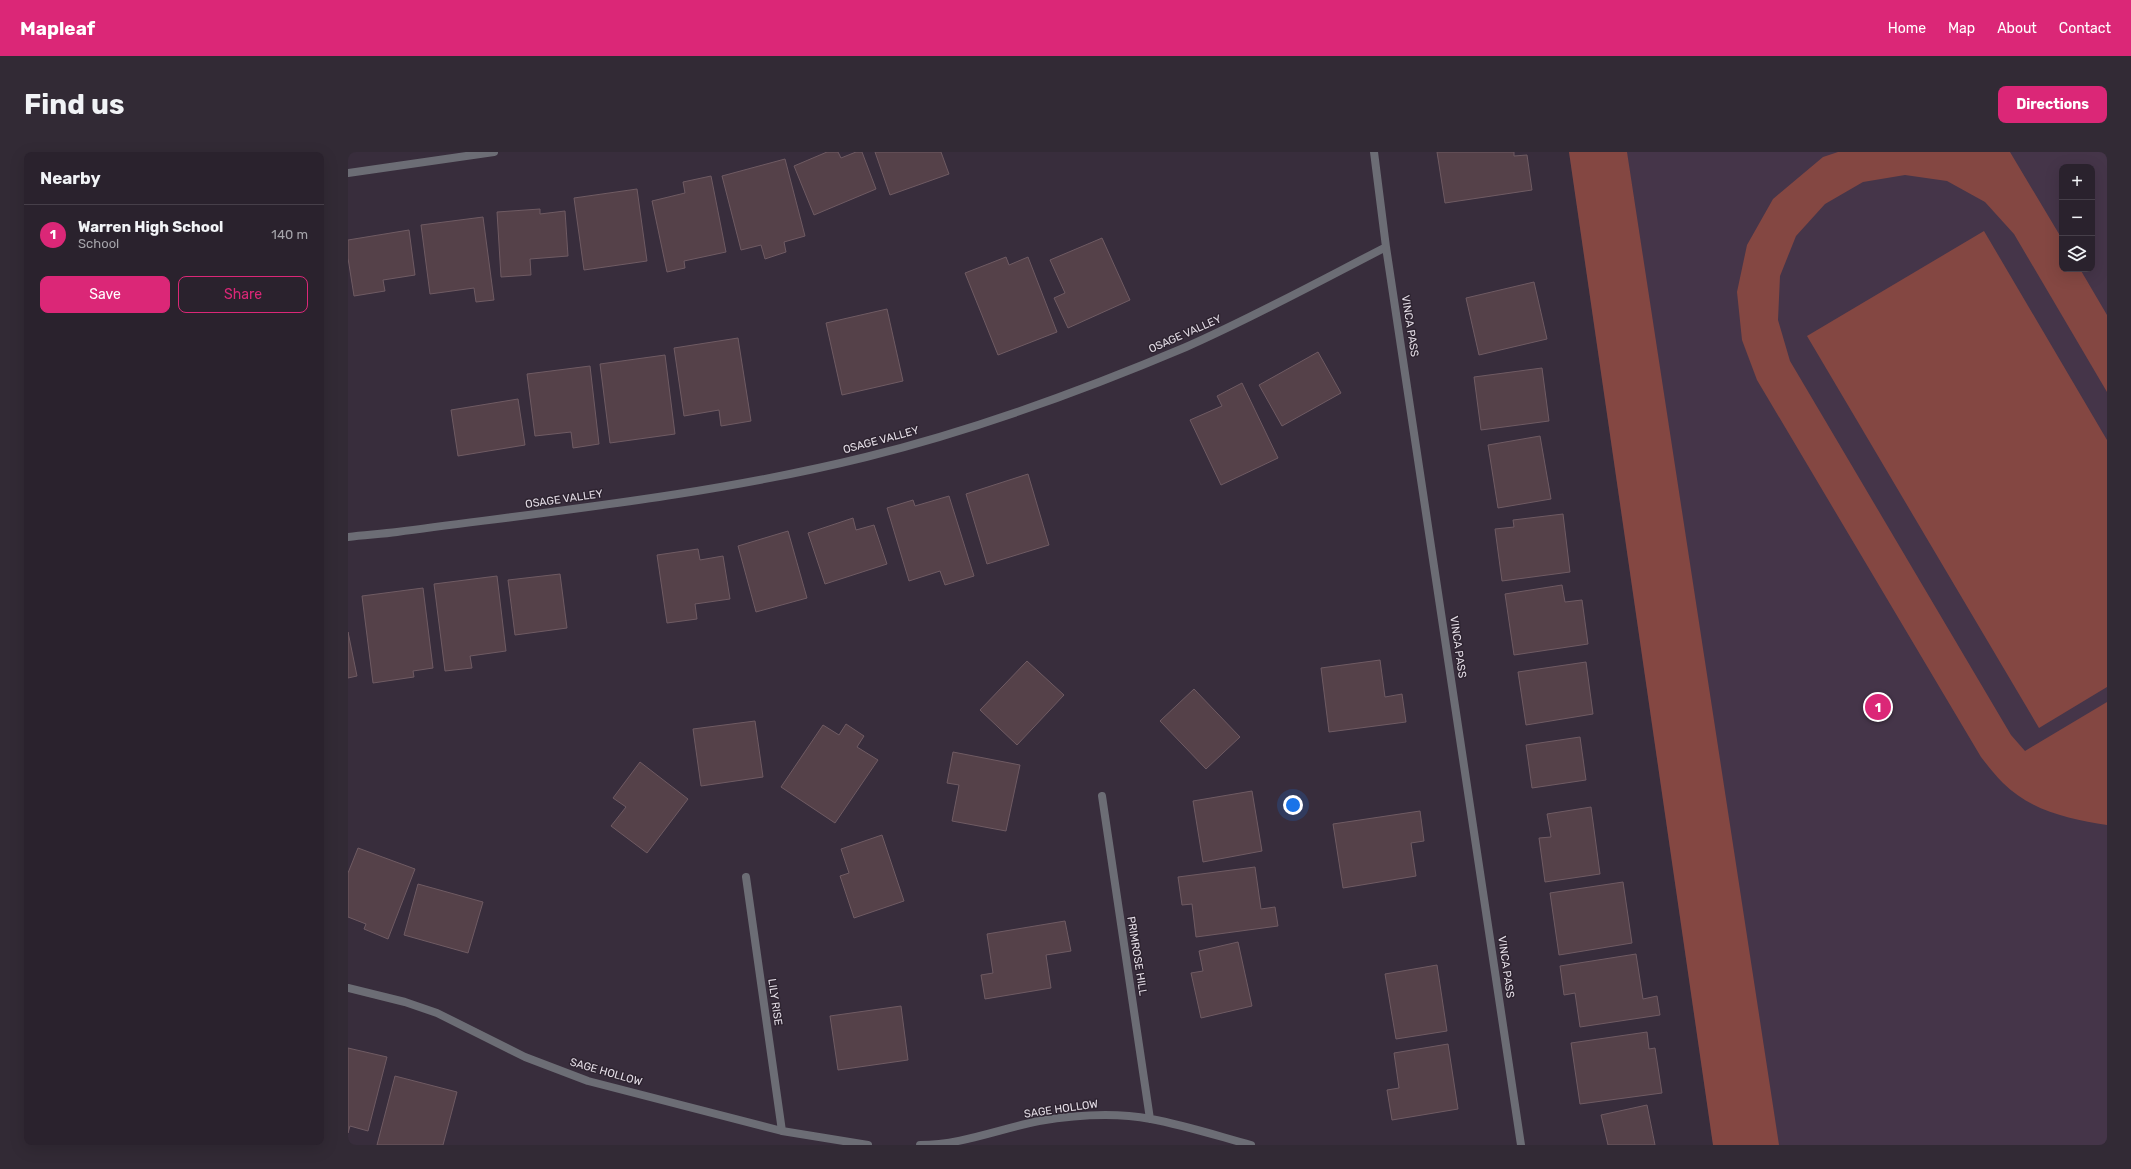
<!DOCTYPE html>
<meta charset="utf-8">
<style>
:root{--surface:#2a222d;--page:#322a35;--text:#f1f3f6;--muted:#a5a4aa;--line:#463f49;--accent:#db2777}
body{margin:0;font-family:Rubik,sans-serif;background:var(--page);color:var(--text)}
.controls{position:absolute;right:12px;top:12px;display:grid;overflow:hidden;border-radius:8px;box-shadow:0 4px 16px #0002}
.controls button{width:36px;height:36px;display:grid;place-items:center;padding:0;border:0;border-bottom:1px solid var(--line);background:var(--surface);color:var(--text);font:20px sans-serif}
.you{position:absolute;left:945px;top:653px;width:14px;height:14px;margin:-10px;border:3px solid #fff;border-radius:50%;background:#1a73e8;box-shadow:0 0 0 6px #1a73e833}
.badge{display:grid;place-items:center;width:26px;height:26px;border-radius:50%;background:var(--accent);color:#fff;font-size:13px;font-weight:700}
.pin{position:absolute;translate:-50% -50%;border:2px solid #fff;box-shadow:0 1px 4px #0006}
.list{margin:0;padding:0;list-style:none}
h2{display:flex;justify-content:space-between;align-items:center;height:52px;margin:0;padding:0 16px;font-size:17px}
h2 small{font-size:13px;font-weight:400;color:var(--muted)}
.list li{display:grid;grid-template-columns:26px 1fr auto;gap:12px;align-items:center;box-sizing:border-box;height:60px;padding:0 16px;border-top:1px solid var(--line)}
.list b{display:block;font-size:15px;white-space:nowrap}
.list p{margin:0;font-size:13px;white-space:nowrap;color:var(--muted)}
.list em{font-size:13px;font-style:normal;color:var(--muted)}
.actions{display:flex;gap:8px;padding:12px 16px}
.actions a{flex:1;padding:9px 0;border:1px solid var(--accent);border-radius:8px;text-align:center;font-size:14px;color:var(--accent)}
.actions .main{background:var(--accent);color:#fff}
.icon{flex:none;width:22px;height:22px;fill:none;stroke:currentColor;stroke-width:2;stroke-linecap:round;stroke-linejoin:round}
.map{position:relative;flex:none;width:1759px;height:993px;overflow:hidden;border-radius:8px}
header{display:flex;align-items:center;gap:24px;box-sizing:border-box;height:56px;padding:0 20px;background:var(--accent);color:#fff}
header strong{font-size:19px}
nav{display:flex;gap:22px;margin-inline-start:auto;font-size:14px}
.intro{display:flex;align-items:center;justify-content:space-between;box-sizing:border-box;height:96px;padding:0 24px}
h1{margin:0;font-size:28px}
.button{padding:10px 18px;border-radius:8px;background:var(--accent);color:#fff;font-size:14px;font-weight:700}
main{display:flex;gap:24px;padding:0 24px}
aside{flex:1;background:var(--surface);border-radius:8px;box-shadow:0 4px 16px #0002}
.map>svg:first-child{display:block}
</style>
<header>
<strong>Mapleaf</strong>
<nav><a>Home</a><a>Map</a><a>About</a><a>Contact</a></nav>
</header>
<div class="intro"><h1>Find us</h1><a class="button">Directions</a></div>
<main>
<aside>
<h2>Nearby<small></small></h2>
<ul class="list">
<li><span class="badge">1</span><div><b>Warren High School</b><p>School</p></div><em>140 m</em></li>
</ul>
<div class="actions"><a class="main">Save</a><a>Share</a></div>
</aside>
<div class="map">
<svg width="1759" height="993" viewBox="0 0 1759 993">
<rect width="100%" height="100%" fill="#382d3c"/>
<path fill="#453549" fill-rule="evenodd" d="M1221 0H1759V993H1365ZM1714 15H1744V117H1714Z"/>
<path fill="#844742" d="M1221 0H1279L1431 993H1365Z
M1490 0H1662L1714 87V117H1732L1759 163V240L1666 82 1637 50 1599 29 1557 23 1515 30 1477 52 1448 84 1432 124 1430 168 1442 209 1663 583 1677 599 1759 550V673C1722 667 1683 659 1655 631 1647 623 1640 614 1633 605L1409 228 1394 188 1389 140 1399 93 1425 47 1475 5Z
M1636 79 1759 288V535L1691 576 1459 184Z"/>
<path fill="#554149" stroke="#6f5b63" d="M479 0H490L493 6 508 0H514L528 37 466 63 446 14Z
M527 0H593L601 22 542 43Z
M1089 0H1166V4L1179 3 1184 38 1097 51Z
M437 7 457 84 436 90 438 100 417 107 413 93 393 98 374 24Z
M363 24 378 100 336 109 337 116 319 120 304 49 337 41 335 30Z
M289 37 299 109 236 118 226 46Z
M192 57V62L217 59 220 104 182 107 183 123 153 125 149 60Z
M135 65 146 148 128 150 126 136 82 142 73 73Z
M61 78 67 123 35 128 37 139 6 144 0 106V88Z
M754 86 782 148 720 176 706 146 717 141 702 108Z
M658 105 661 113 680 105 709 180 650 203 617 121Z
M1186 130 1199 187 1131 203 1118 146Z
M539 157 555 229 494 243 478 171Z
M390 186 403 269 373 274 371 258 336 264 326 196Z
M970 200 993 241 934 274 911 233Z
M317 203 327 282 262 291 252 212Z
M242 214 251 292 225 296 223 280 187 284 179 222Z
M1194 216 1201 269 1133 278 1126 225Z
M894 231 930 306 873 333 842 268 874 254 869 244Z
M170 247 177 293 110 304 103 258Z
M1192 284 1203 347 1150 356 1140 293Z
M680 322 701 393 639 412 618 342Z
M601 344 626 424 597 433 592 419 561 429 539 356 565 348 567 354Z
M1215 362 1222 420 1154 429 1147 377 1166 375 1165 368Z
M505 366 508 378 526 373 539 412 477 432 460 381Z
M440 379 459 446 408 460 390 394Z
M350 397 352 408 375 404 382 447 347 452 349 467 319 471 309 403Z
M212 422 219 476 167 483 160 428Z
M149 424 158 499 122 504 124 516 97 519 86 432Z
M1214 433 1217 450 1234 448 1240 492 1166 503 1157 442Z
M75 436 85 516 65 519 66 525 25 531 14 444Z
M0 480 9 524 0 526Z
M1032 508 1037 545 1054 542 1058 570 981 580 973 516Z
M679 509 716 543 669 593 632 558Z
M1238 510 1245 562 1178 573 1170 520Z
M846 537 892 585 858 617 812 569Z
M407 569 415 625 353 634 345 577Z
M498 572 516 584 509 595 530 608 487 671 433 635 475 573 491 583Z
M1232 585 1238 628 1184 636 1178 593Z
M605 600 672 613 658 679 604 669 611 633 599 631Z
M292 610 340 647 299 701 263 674 278 655 265 646Z
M904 639 914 699 855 710 845 649Z
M1243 655 1252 722 1197 730 1191 686 1203 685 1199 662Z
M1072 659 1076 689 1063 691 1068 724 995 736 985 672Z
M534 683 556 749 506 766 492 724 501 721 493 697Z
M10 696 67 717 40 787 16 777 18 772 0 765V721Z
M907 715 913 757 927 755 930 774 848 785 844 752 834 753 830 725Z
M1275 730 1284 791 1211 803 1202 741Z
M70 732 135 750 120 801 56 783Z
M717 769 723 799 698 803 703 836 637 847 633 823 645 821 639 782Z
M890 790 904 854 853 866 843 821 855 819 851 799Z
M1288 802 1295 847 1309 844 1312 863 1232 875 1227 841 1216 843 1212 814Z
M1089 813 1099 879 1048 887 1037 822Z
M553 854 560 908 490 918 482 864Z
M1299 880 1301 897 1307 896 1314 941 1232 952 1223 891Z
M1100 892 1110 957 1044 968 1039 938 1051 936 1046 901Z
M0 896 39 905 20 979 2 974 0 981Z
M47 924 109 940 95 993H29Z
M1299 953 1307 993H1260L1253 963Z"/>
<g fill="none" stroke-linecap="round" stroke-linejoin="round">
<path stroke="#6c6d75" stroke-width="8" d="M1026 0 1038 95 1173 993
M0 21 146 0
M0 385C16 383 33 382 49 380 206 359 364 343 518 305 627 278 734 239 838 195 906 165 972 129 1038 95
M754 644 802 967
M398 725 434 979
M0 836 57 850 89 861 177 905 240 929 434 979 520 993
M572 993C613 993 651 977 691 969 727 963 766 960 803 967 836 973 870 984 903 993"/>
</g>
<g text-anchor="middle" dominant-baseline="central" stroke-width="3" stroke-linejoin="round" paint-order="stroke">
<g font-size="11" fill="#e4dde6" stroke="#2e2431">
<text transform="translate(1062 174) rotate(81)">VINCA PASS</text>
<text transform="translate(837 182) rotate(-24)">OSAGE VALLEY</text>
<text transform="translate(533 288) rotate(-15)">OSAGE VALLEY</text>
<text transform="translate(216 347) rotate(-8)">OSAGE VALLEY</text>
<text transform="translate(1110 495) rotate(82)">VINCA PASS</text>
<text transform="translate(789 804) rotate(81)">PRIMROSE HILL</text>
<text transform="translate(1158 815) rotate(82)">VINCA PASS</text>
<text transform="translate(427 850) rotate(82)">LILY RISE</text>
<text transform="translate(258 920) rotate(16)">SAGE HOLLOW</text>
<text transform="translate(713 957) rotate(-8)">SAGE HOLLOW</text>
</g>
</g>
</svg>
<div class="controls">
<button>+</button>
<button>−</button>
<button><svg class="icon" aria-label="layers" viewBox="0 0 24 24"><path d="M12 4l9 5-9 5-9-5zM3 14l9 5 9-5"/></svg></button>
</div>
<div class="you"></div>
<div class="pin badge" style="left:1530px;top:555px">1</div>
</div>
</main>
